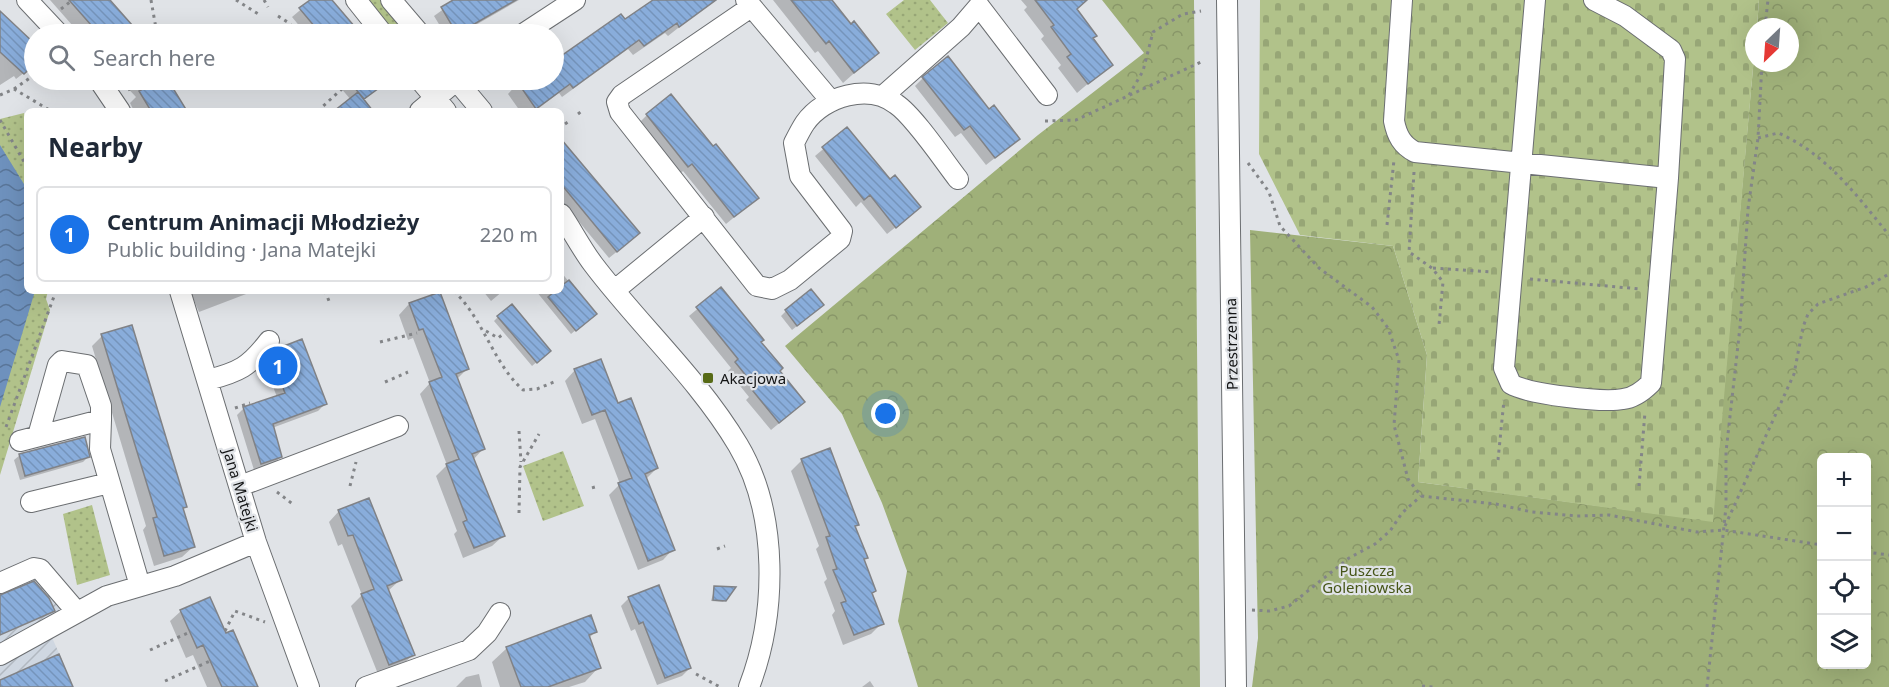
<!DOCTYPE html>
<meta charset="utf-8">
<style>
:root{--surface:#fff;--page:#f2f2f3;--text:#1f2937;--muted:#747a83;--line:#e0e1e3;--accent:#1a73e8}
body{margin:0;font-family:"Noto Sans",sans-serif;background:var(--page);color:var(--text)}
.controls{position:absolute;right:18px;bottom:18px;display:grid;overflow:hidden;border-radius:9px;box-shadow:0 6px 24px #0002}
.controls button{width:54px;height:54px;display:grid;place-items:center;padding:0;border:0;border-bottom:2px solid var(--line);background:var(--surface);color:var(--text);font:30px sans-serif}
.compass{position:absolute;left:1745px;top:18px;width:54px;height:54px;border-radius:50%;background:var(--surface);box-shadow:0 6px 24px #0002;rotate:205deg}
.you{position:absolute;left:886px;top:414px;width:21px;height:21px;margin:-15px;border:4px solid #fff;border-radius:50%;background:#1a73e8;box-shadow:0 0 0 9px #1a73e833}
.badge{display:grid;place-items:center;width:39px;height:39px;border-radius:50%;background:var(--accent);color:#fff;font-size:20px;font-weight:700}
.pin{position:absolute;translate:-50% -50%;border:3px solid #fff;box-shadow:0 2px 6px #0006}
.list{margin:0;padding:0;list-style:none}
h2{display:flex;justify-content:space-between;align-items:center;height:78px;margin:0;padding:0 24px;font-size:26px}
h2 small{font-size:20px;font-weight:400;color:var(--muted)}
.list li{display:grid;grid-template-columns:39px 1fr auto;gap:18px;align-items:center;box-sizing:border-box;height:96px;margin:0 12px 12px;padding:0 12px;border:2px solid var(--line);border-radius:9px}
.list b{display:block;font-size:22px;white-space:nowrap}
.list p{margin:0;font-size:20px;white-space:nowrap;color:var(--muted)}
.list em{font-size:20px;font-style:normal;color:var(--muted)}
.icon{flex:none;width:33px;height:33px;fill:none;stroke:currentColor;stroke-width:2;stroke-linecap:round;stroke-linejoin:round}
.map{position:relative;flex:none;width:1889px;height:687px;overflow:hidden}
.search{position:absolute;background:var(--surface);box-shadow:0 6px 24px #0002;left:24px;top:24px;width:540px;height:66px;display:flex;align-items:center;gap:15px;box-sizing:border-box;padding:0 21px;border-radius:33px;color:var(--muted);font-size:22px}
.panel{position:absolute;background:var(--surface);box-shadow:0 6px 24px #0002;left:24px;top:108px;width:540px;height:186px;border-radius:9px}
.map>svg:first-child{display:block}
</style>
<div class="map">
<svg width="1889" height="687" viewBox="0 0 1889 687">
<defs>
<pattern id="industrial-furrows" width="10" height="10" patternUnits="userSpaceOnUse" patternTransform="scale(1.5)"><rect width="10" height="10" fill="#cfd7e1"/><path d="M-1 1l2-2M0 10L10 0M9 11l2-2" fill="none" stroke="#b1b8c0"/></pattern>
<pattern id="grass-dots" width="8" height="8" patternUnits="userSpaceOnUse" patternTransform="scale(1.5)"><rect width="8" height="8" fill="#b1c28a"/><path d="M2 2h.1M6 6h.1" fill="none" stroke="#97a676" stroke-width="1.8" stroke-linecap="round"/></pattern>
<pattern id="forest-crowns" width="20" height="18" patternUnits="userSpaceOnUse" patternTransform="scale(1.5)"><rect width="20" height="18" fill="#9fb079"/><path d="M2 6a3 3 0 1 1 6 0M12 15a3 3 0 1 1 6 0" fill="none" stroke="#889668"/></pattern>
<pattern id="cemetery-stones" width="16" height="16" patternUnits="userSpaceOnUse" patternTransform="scale(1.5)"><rect width="16" height="16" fill="#b1c28a"/><path d="M2 7V4a2 2 0 0 1 4 0v3zM10 15v-3a2 2 0 0 1 4 0v3z" fill="#97a676"/></pattern>
<pattern id="water-waves" width="16" height="10" patternUnits="userSpaceOnUse" patternTransform="scale(1.5)"><rect width="16" height="10" fill="#6e91bd"/><path d="M0 5q4-4 8 0t8 0" fill="none" stroke="#597598"/></pattern>
<pattern id="building-back-hatch" width="6" height="6" patternUnits="userSpaceOnUse" patternTransform="scale(1.5)"><rect width="6" height="6" fill="#89addb"/><path d="M-1 5l2 2M0 0l6 6M5-1l2 2" fill="none" stroke="#7594bb"/></pattern>
</defs>
<rect width="100%" height="100%" fill="#e0e3e7"/>
<path fill="url(#industrial-furrows)" d="M29 560 68 610 46 624 74 687H0V573Z"/>
<path fill="url(#grass-dots)" d="M362 0H383L412 34H390Z
M904 0H930L948 23 915 50 886 14Z
M24 113 27 123V291H48L46 299 50 310 0 475V119Z
M563 451 584 506 543 521 523 466Z
M92 505 110 575 77 585 63 514Z"/>
<path fill="url(#forest-crowns)" fill-rule="evenodd" d="M1102 0H1194L1200 687H918L898 621 907 571 882 503 842 414 785 346 1038 135 1144 53Z
M1759 0H1889V687H1252L1258 638 1250 230 1393 246 1427 355 1418 482 1712 521 1754 57V63H1790V27H1757ZM1822 458H1866V664H1822Z"/>
<path fill="url(#cemetery-stones)" d="M1260 0H1759L1757 27H1754V57L1713 522 1418 482 1427 355 1393 246 1300 235 1259 154Z"/>
<path fill="url(#water-waves)" d="M0 145 27 189V291H35L0 407Z"/>
<path fill="#0003" d="M50 0H107L138 34H80Z
M312 0H331L359 34H306L292 17Z
M456 0H519L460 34H445L434 16Z
M659 0 711 2 668 36 665 33 633 55 628 49 562 97 559 93 535 111H520L508 94 518 83 524 80H554V63L621 16 625 21Z
M773 0H830L877 53 843 83 818 51 815 53Z
M1021 0H1073L1092 38 1111 64 1077 93 1058 68 1061 65 1041 39 1044 36 1024 10 1027 7Z
M0 13 34 45V65L16 79 14 76 0 85Z
M923 78 1010 146 986 165 961 133 955 137 915 86Z
M120 80H166L185 111H134L130 103 136 97Z
M334 80H387L363 101 371 111H337L351 100Z
M647 115 712 149 749 205 726 224 683 171 680 174 639 123Z
M847 129 911 215 887 234 861 202 856 207 815 156Z
M561 142 630 241 609 258 561 200Z
M561 272 595 314 571 334 536 291H561Z
M721 289 778 371 795 410 771 430 746 400 749 397 728 371 731 368 689 316Z
M190 291H254L199 312Z
M483 291H503L491 301Z
M439 294 467 369 456 380 483 449 473 460 503 536 492 546 463 558 454 534 457 531 436 476 447 465 420 394 430 383 413 338 408 340 399 315 409 304Z
M817 310 792 330 781 316 786 311Z
M498 317 545 355 532 366 494 321Z
M102 336 186 507 182 510 193 547 182 557 154 566 143 530 146 526 92 346Z
M280 349 325 404 318 411 272 428 281 457 274 463 254 470 237 415 243 409 277 397 265 366Z
M575 370 617 405 657 468 646 479 673 549 663 560 638 570 609 495 620 484 595 419 582 424 565 381Z
M20 455 88 457 83 462 20 480 14 460Z
M802 460 858 524 854 528 866 557 862 561 874 591 871 594 882 623 871 634 843 645 832 615 835 611 824 582 827 579 816 549 819 546 791 471Z
M339 511 400 580 388 591 413 654 403 665 378 674 351 606 362 595 342 544 338 546 329 522Z
M715 587 725 600 723 602 711 601Z
M629 598 690 668 682 676 657 685 635 629 631 631 621 606Z
M181 611 226 635 256 687H207L193 655 186 658 170 621Z
M595 632 589 638 599 667 585 682 569 687H500L492 662 507 648Z
M479 674 482 687H456L466 677Z
M870 681 874 687H862Z"/>
<path fill="url(#building-back-hatch)" stroke="#808286" stroke-width="1.5" d="M69 0H110L140 34H99Z
M310 0H332L361 34H321L299 8Z
M453 0H516L457 34 441 7Z
M653 0H716L679 27 677 23 644 46 639 40 573 88 570 84 536 109 516 80H554V61L621 14 625 19Z
M791 0H832L851 24 854 21 879 53 854 73 829 41 826 44Z
M1035 0H1087L1077 9 1097 36 1093 38 1113 65 1088 84 1067 57 1071 54 1051 27 1054 25Z
M0 11 34 43V65L24 74 0 52Z
M948 56 989 109 994 105 1020 139 995 158 970 126 964 130 922 77Z
M139 80H168L187 111H151L139 91 147 87Z
M348 80H390L364 99Z
M358 92 373 111H334Z
M671 94 713 146 716 144 759 198 734 217 692 164 688 167 646 114Z
M847 127 890 179 895 175 921 207 896 228 870 195 864 200 822 147Z
M561 139 640 233 617 252 561 184Z
M569 280 597 314 576 331 548 297 555 291H561V286Z
M721 287 764 340 761 342 783 368 780 371 805 402 779 423 753 391 756 388 735 362 738 359 696 307Z
M811 289 824 305 797 326 785 310Z
M440 292 469 369 456 374 485 449 472 454 505 536 474 548 463 522 467 520 446 464 459 459 429 382 442 377 423 329 419 330 409 303Z
M512 304 551 351 537 363 497 316Z
M132 325 187 507 183 508 195 547 164 556 153 518 157 517 101 334Z
M302 339 327 404 273 424 282 457 261 464 243 407 285 393 271 358 279 348Z
M601 359 618 403 631 398 658 468 645 474 675 550 648 561 618 483 632 478 605 410 592 415 574 369Z
M85 437 90 457 25 476 19 454Z
M830 448 859 525 855 526 868 558 864 559 876 591 872 593 884 624 854 635 841 603 846 601 833 570 837 569 826 537 830 536 801 459Z
M369 498 402 580 387 586 415 655 389 665 361 594 374 589 353 535 348 536 338 510Z
M34 581 49 598 55 611 0 635V595Z
M659 585 691 668 665 678 643 622 639 624 628 597Z
M714 586 736 587 726 601 713 600Z
M210 597 226 633 233 630 258 687H222L203 645 197 648 180 610Z
M591 615 597 632 589 635 601 668 548 687H521L506 647Z
M59 654 73 687H0V680Z"/>
<g fill="none" stroke-linecap="round" stroke-linejoin="round">
<g stroke="#6b6e71" stroke-width="22">
<path id="minor" d="M27 0 59 34
M356 0 383 34
M391 0 420 34
M746 0 831 101
M1227 0 1236 687
M1402 0 1394 121C1397 136 1402 145 1415 152L1668 178 1675 59 1671 50 1625 16 1594 0
M1535 0 1504 368 1511 384C1528 394 1603 403 1623 399 1634 398 1643 391 1651 383L1668 178
M751 7 622 95 617 102 620 112 757 286 772 289 790 280 840 239 842 231 800 176 794 143C797 137 801 129 805 123 824 96 869 83 896 104 914 116 944 161 958 179
M523 34 575 0
M99 80 120 111
M420 80 446 111
M456 80 482 111
M883 96 961 27 979 6 1047 95
M420 111 457 80
M561 214C572 230 581 248 593 264 639 325 698 378 738 445 779 514 777 614 749 687
M615 290 704 217
M180 291 256 542 309 687
M208 380C239 372 249 367 269 341
M38 436 58 365 62 361 87 365 101 406V420
M20 441 101 420 100 449 140 586
M240 486 398 426
M31 502 109 483
M0 583 34 568 40 569 76 611
M0 655 107 596 175 576 256 542
M366 687 469 650 487 633 500 613"/>
</g>
<path stroke="#838588" stroke-width="3" stroke-dasharray="3 4.5" stroke-linecap="butt" d="M151 0 157 34
M236 0 260 15
M264 0 268 7
M61 9 70 2
M278 16 289 23 298 34
M1765 27 1768 0
M267 34 269 25
M181 80 184 85 204 83 211 80
M14 89 34 75
M128 90 142 82
M0 95 14 89 51 111
M1129 95 1143 71 1153 32 1183 14 1201 11
M147 111 150 110
M326 111 322 107 342 89 335 80
M578 114 583 110
M0 120 27 167
M1045 121 1076 120 1201 62
M565 124 571 120
M1758 138 1778 133C1826 153 1858 197 1889 235
M1248 163 1269 192 1280 226 1319 268 1372 307 1388 328 1399 360 1394 425 1408 479 1421 496 1496 504 1532 512 1577 516 1609 515 1697 532 1723 530 1822 545
M1414 172 1409 252 1432 268 1443 282 1439 325
M1387 225 1394 160
M1433 268 1493 272
M1530 279 1640 289
M325 291 329 301
M454 291C484 320 493 363 523 390L537 389 554 382
M486 331 498 338 502 335
M380 342 417 333
M385 382 408 372
M235 408 250 403
M6 427 56 291
M519 431 521 462
M1498 460 1504 400
M350 486 356 462
M593 486 595 493
M1639 486 1645 412
M277 492 294 505
M519 513 520 467 539 434
M1725 526 1794 374 1803 327 1808 314 1818 304 1866 287 1889 274
M717 549 725 546
M1866 552 1889 555
M1252 610 1269 611 1289 606 1349 558 1375 544 1390 531 1402 513 1421 496
M225 631 235 611 265 622
M150 650 190 632
M696 674 720 687
M165 681 210 661
M1422 686 1433 687
M1707 687 1726 507V452L1740 327 1748 209 1758 138 1762 63"/>
<use href="#minor" stroke="#fff" stroke-width="20"/>
</g>
<rect fill="#576a16" stroke="#e0e3e7" stroke-width="2" x="702" y="372" width="12" height="12" rx="3"/>
<g text-anchor="middle" dominant-baseline="central" stroke-width="4.5" stroke-linejoin="round" paint-order="stroke">
<g font-size="15" fill="#131415" stroke="#e0e3e7">
<text transform="translate(1231 344) rotate(-91)">Przestrzenna</text>
<text transform="translate(241 490) rotate(73)">Jana Matejki</text>
</g>
<g font-size="15" fill="#131415" stroke="#e0e3e7" text-anchor="start">
<text x="720" y="378">Akacjowa</text>
</g>
<g font-size="15" fill="#465518" stroke="#e0e3e7">
<text x="1367" y="570">Puszcza<tspan x="1367" dy="17">Goleniowska</tspan></text>
</g>
</g>
</svg>
<div class="controls">
<button>+</button>
<button>−</button>
<button><svg class="icon" aria-label="locate" viewBox="0 0 24 24"><circle cx="12" cy="12" r="6"/><path d="M12 2v4M12 18v4M2 12h4M18 12h4"/></svg></button>
<button><svg class="icon" aria-label="layers" viewBox="0 0 24 24"><path d="M12 4l9 5-9 5-9-5zM3 14l9 5 9-5"/></svg></button>
</div>
<svg class="compass" viewBox="-18 -18 36 36"><path d="M0-13l5 13h-10z" fill="#e53935"/><path d="M0 13l5-13h-10z" fill="#747a83"/></svg>
<div class="you"></div>
<div class="pin badge" style="left:278px;top:366px">1</div>
<div class="search"><svg class="icon" aria-label="search" viewBox="0 0 24 24"><circle cx="10" cy="10" r="6"/><path d="M15 15l6 6"/></svg>Search here</div>
<section class="panel">
<h2>Nearby<small></small></h2>
<ul class="list">
<li><span class="badge">1</span><div><b>Centrum Animacji Młodzieży</b><p>Public building · Jana Matejki</p></div><em>220 m</em></li>
</ul>
</section>
</div>
